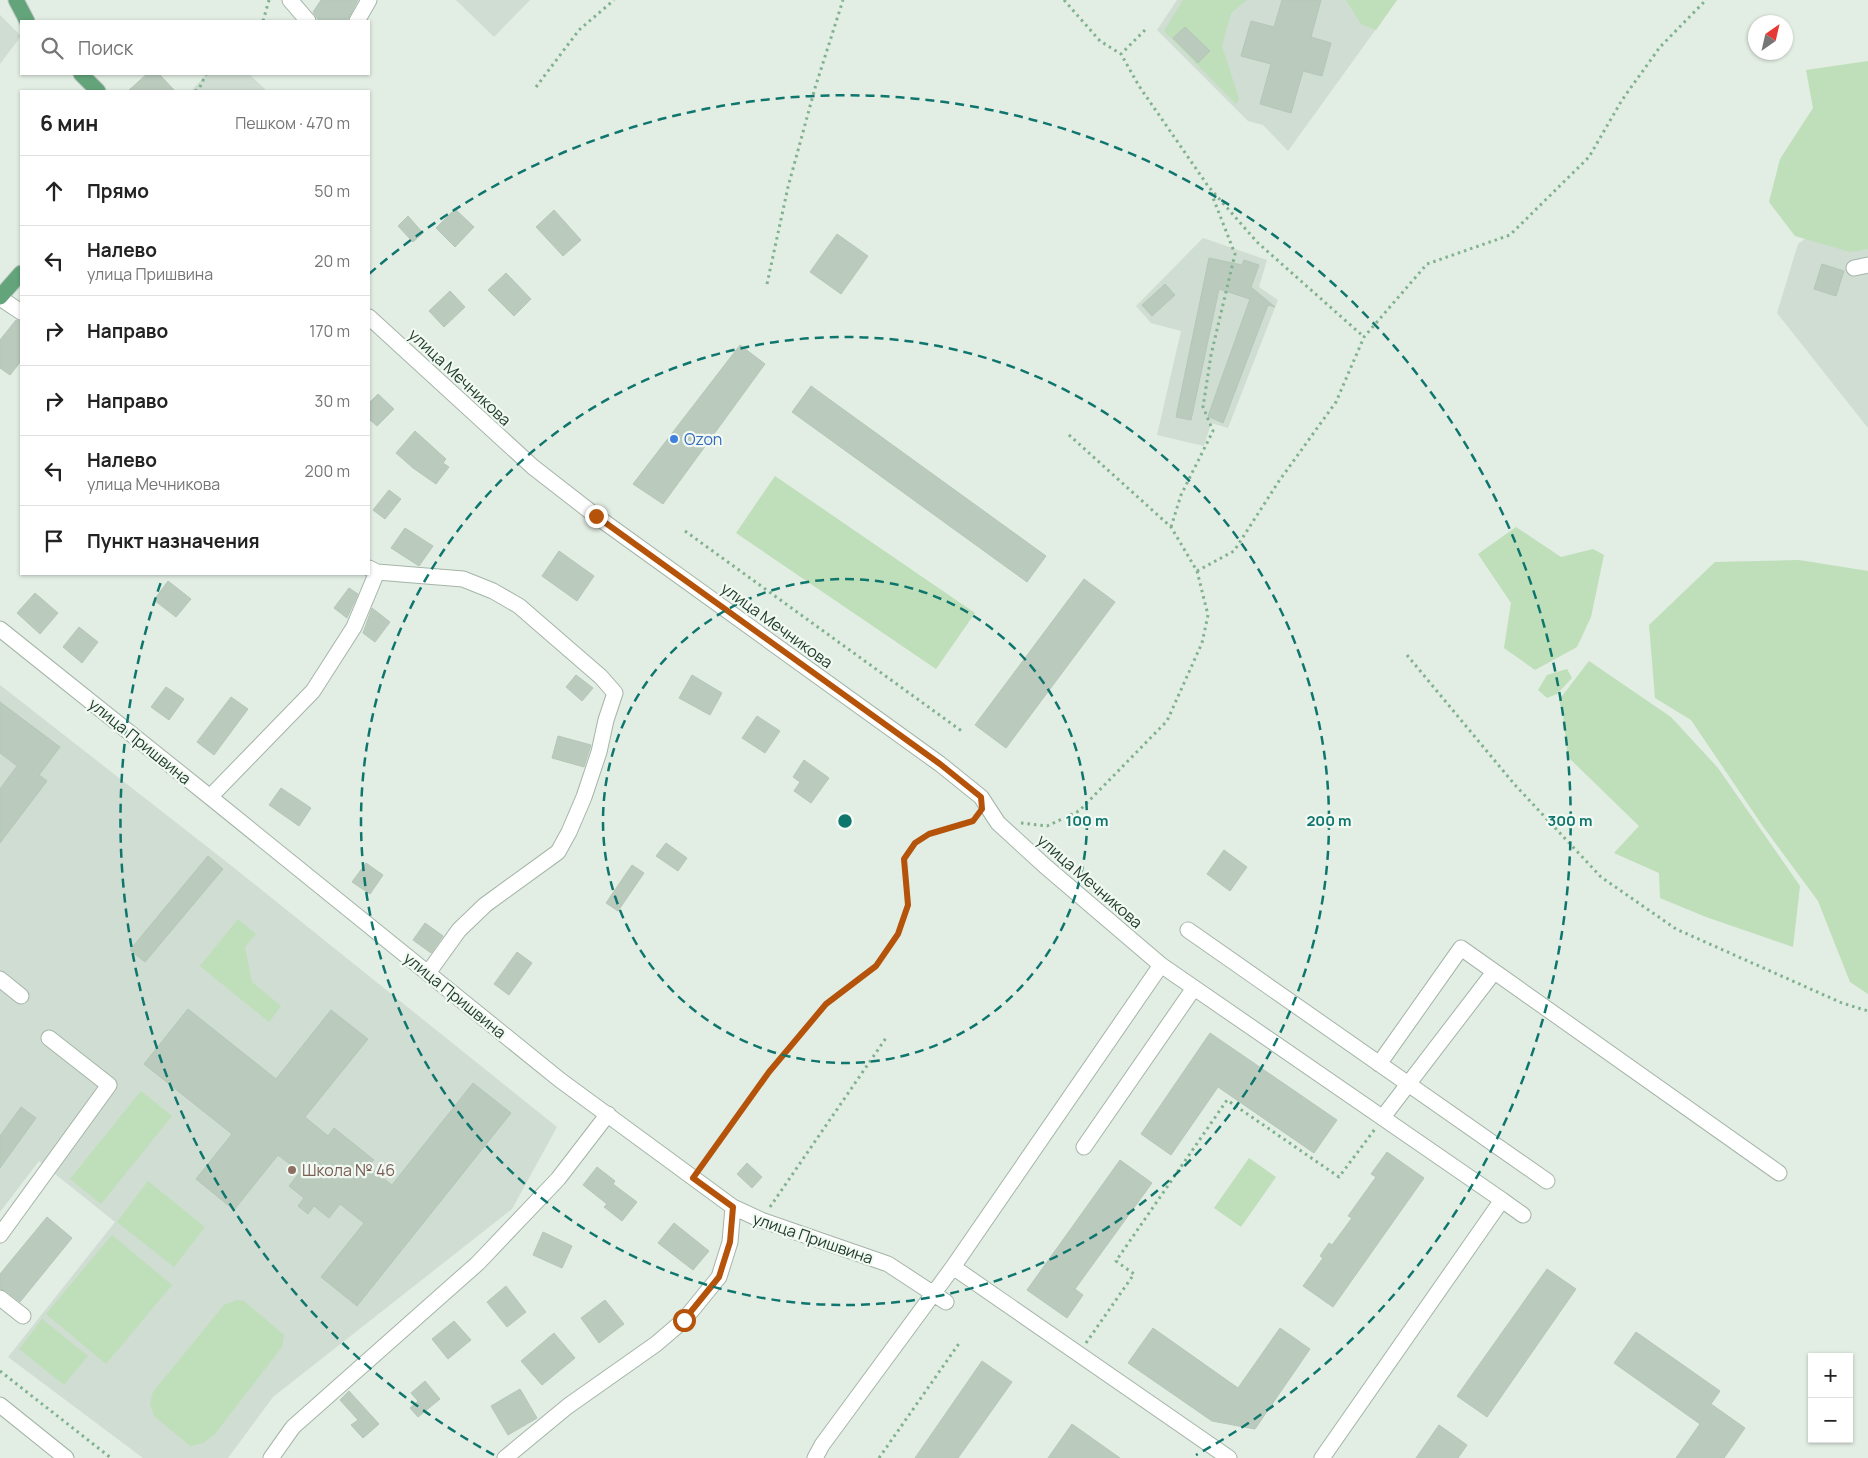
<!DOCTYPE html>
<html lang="ru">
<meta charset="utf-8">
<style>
:root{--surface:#fff;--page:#f6f6f6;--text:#222;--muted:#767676;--line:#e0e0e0}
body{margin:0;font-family:Manrope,sans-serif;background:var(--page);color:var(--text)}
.controls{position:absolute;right:15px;bottom:15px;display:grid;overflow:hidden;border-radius:0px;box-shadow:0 1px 4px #0004}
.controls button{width:45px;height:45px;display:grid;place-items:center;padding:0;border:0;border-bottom:1px solid var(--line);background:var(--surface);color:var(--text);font:25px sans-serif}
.compass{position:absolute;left:1748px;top:15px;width:45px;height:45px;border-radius:50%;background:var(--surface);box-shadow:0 1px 4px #0004;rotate:34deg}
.stop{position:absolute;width:15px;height:15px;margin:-11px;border:4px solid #b45309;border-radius:50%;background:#fff}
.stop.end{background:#b45309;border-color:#fff;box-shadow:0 1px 5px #0008}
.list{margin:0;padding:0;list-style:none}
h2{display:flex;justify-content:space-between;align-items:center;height:65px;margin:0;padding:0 20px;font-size:21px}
h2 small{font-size:16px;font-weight:400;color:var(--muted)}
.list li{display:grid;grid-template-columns:32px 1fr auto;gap:15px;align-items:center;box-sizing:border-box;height:70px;padding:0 20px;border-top:1px solid var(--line)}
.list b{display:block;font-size:19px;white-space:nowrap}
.list p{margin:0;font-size:16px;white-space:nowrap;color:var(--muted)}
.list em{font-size:16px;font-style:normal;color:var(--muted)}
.icon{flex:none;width:28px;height:28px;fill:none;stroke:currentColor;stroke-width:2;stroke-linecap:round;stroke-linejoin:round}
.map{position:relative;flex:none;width:1868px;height:1458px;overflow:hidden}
.search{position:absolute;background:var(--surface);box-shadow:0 1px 4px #0004;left:20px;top:20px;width:350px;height:55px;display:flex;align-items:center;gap:12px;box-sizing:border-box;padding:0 18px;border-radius:0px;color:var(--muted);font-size:19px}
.panel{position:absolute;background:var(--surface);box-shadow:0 1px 4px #0004;left:20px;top:90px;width:350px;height:485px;border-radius:0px}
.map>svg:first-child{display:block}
</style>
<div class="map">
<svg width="1868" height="1458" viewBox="0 0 1868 1458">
<rect width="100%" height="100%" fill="#e2ede3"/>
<path fill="#d0ddd2" d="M456 0H530L494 37Z
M1177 0H1397L1288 151 1263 125 1248 121 1157 30Z
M0 15 21 36 0 64Z
M207 74H249L267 91H191Z
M1868 192V428L1777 313 1798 244Z
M1203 238 1267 260 1259 287 1278 300 1228 428 1211 423 1204 446 1157 435 1181 331 1151 323 1136 306Z
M0 685 233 867 557 1127 512 1209 273 1397 228 1458H143L8 1357 115 1222 39 1161 0 1212Z"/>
<path fill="#bedfb9" d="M1183 0H1247L1231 13 1222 46 1239 99 1236 104 1164 31Z
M1346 0H1397L1376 30 1361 24Z
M1868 61V249L1850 252 1795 236 1769 202 1780 159 1813 108 1806 70Z
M775 476 975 613 936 669 736 533Z
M1516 527 1561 557 1593 549 1604 555 1591 617 1577 647 1535 670 1504 648 1511 603 1478 554Z
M1799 560 1868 571V994L1850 982 1818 901 1762 825 1691 720 1655 698 1649 625 1715 562Z
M1589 661 1671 717 1718 768 1800 886 1793 947 1706 917 1660 898 1659 873 1614 853 1639 826 1568 757 1563 715 1559 700Z
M1567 669 1572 678 1557 694 1547 698 1538 690 1547 675Z
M238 919 256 934 245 947 252 982 281 1006 269 1022 200 966Z
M141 1091 172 1116 101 1204 70 1179Z
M1249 1158 1276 1177 1241 1227 1214 1208Z
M148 1181 205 1227 174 1267 117 1222Z
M112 1235 172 1285 106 1364 46 1314Z
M237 1300 244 1301 284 1335 282 1347 214 1435 203 1443 190 1446 154 1416 150 1404 153 1392 224 1305Z
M42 1319 88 1356 64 1385 19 1349Z"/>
<path fill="#bacbbe" stroke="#b4c7b7" d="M321 0H358L347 21H319L313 12Z
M1282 0H1321L1311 37 1331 43 1322 76 1303 71 1291 113 1260 104 1271 64 1241 56 1251 21 1274 27Z
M1185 27 1210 51 1198 63 1173 38Z
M147 74H159L175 91H128Z
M455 209 474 227 455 247 436 228Z
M554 210 581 240 563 256 536 227Z
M408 216 423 233 413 242 398 226Z
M837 234 868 256 841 294 810 272Z
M1209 258 1242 265 1244 260 1259 265 1251 287 1275 307 1268 305 1223 423 1208 416 1250 299 1219 289 1191 420 1176 417Z
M1822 264 1844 271 1836 296 1814 289Z
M506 273 531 299 514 316 488 290Z
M1165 284 1175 295 1152 316 1142 305Z
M450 291 465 307 444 327 429 311Z
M16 320 21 321V361L10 375 0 368V340Z
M740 345 765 364 663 504 633 484Z
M811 386 1046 556 1027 582 792 412Z
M378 394 394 409 377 426 369 419V403Z
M415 431 446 459 443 463 449 467 436 484 413 468 396 453Z
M389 490 401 499 385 519 373 510Z
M405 528 433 546 419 566 391 548Z
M559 551 594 576 577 601 542 576Z
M1084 579 1115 602 1006 748 975 725Z
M168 581 191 599 176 617 154 600Z
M349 588 358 594 347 618 334 608Z
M35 593 58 613 40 634 17 613Z
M372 608 390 622 375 642 363 633Z
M79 627 98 642 82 663 63 647Z
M576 675 593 688 582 701 566 687Z
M692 675 722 693 710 715 679 698Z
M166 687 184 699 169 720 151 707Z
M231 697 248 709 214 755 197 742Z
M0 702 60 747 39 775 47 781 0 843V789L17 766 0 753Z
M757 716 780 731 765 753 742 738Z
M558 736 591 745 584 767 552 758Z
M804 760 829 778 811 803 794 791 800 782 793 777Z
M281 788 311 808 299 826 269 805Z
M666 843 687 858 678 871 656 856Z
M1224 850 1247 867 1230 891 1207 874Z
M208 856 223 869 145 962 130 950Z
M366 863 383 875 370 894 352 882Z
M632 865 644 873 618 911 606 903Z
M425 923 443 936 431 953 413 940Z
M517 952 532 963 509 995 494 984Z
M188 1009 276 1079 331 1010 368 1039 305 1117 328 1136 334 1128 374 1160 368 1166 392 1185 473 1083 511 1113 357 1306 321 1277 364 1223 340 1204 329 1218 314 1206 308 1214 298 1206 304 1198 289 1186 300 1172 278 1155 234 1210 196 1179 232 1134 144 1064Z
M1210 1033 1337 1120 1314 1153 1218 1087 1171 1155 1141 1134Z
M21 1107 36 1118 0 1168V1136Z
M1387 1152 1424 1178 1333 1307 1303 1286 1323 1258 1320 1256 1329 1243 1332 1245 1352 1218 1348 1216 1376 1177 1371 1174Z
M1120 1160 1152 1183 1075 1289 1083 1295 1067 1318 1027 1290Z
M747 1163 762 1177 752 1188 737 1174Z
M597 1167 615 1181 613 1184 637 1202 622 1221 604 1207 607 1204 583 1185Z
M47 1217 72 1238 20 1302 6 1291 0 1289V1274Z
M674 1223 709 1251 693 1270 658 1243Z
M543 1232 572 1246 562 1268 533 1255Z
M1547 1269 1576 1289 1487 1417 1457 1396Z
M506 1286 526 1312 507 1327 487 1302Z
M605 1300 624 1324 599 1343 581 1318Z
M454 1321 471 1340 448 1359 432 1339Z
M1153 1328 1238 1388 1280 1328 1310 1349 1255 1429 1212 1421 1128 1363Z
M1636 1332 1720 1391 1711 1404 1745 1428 1724 1458H1676L1700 1424 1614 1363Z
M554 1333 575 1358 542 1385 521 1361Z
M982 1361 1012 1382 958 1458H915Z
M425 1381 440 1399 418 1417 410 1408 418 1401 411 1393Z
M520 1389 537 1418 508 1435 491 1406Z
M349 1391 379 1424 363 1438 351 1425 358 1420 340 1400Z
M1072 1424 1120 1458H1048Z
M1439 1425 1467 1445 1458 1458H1416Z"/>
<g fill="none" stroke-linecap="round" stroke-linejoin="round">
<g stroke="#a4b5a8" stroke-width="17">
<path id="minor" d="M290 0 308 21
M357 21 369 0
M1854 268 1868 265
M0 298 21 312
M369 317 533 467 596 516 940 764 981 797 998 823 1045 866 1161 965 1502 1200 1322 1458
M369 568 377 572 463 579 493 591 519 606 601 677 615 693 606 720 599 752 584 797 569 832 558 852 485 905 459 930 428 973
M0 629 210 797 560 1080 733 1207 761 1220 888 1264 946 1302
M210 797 313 691 354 627 377 572
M1188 930 1547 1181
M0 979 21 996
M1379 1064 1461 948 1779 1173
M1383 1117 1494 972
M1084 1147 1194 988
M1502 1200 1523 1215
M0 1235 109 1085 49 1038
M953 1267 1229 1458
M0 1298 23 1316
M0 1405 66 1458
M271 1458 293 1427 478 1263 558 1179 608 1114
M505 1458 568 1406 656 1344 684 1320 719 1277 730 1242 733 1207
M815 1458 822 1445 953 1267 1161 965"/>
</g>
<g stroke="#c1c9c4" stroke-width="17">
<path id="major" d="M16 0 27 21
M81 74 98 91
M0 297 21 273"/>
</g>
<path stroke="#80b28f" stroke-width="3" stroke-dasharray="2.5 4" stroke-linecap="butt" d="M1064 0 1100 41 1121 54
M263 21 269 0
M1145 30 1121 54 1139 86 1208 186 1257 242 1364 337
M536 87 579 30 614 0
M195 91 199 89 206 74
M767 284 788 187 815 88 843 0
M1171 527 1181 495 1213 431 1203 407 1211 355 1235 254 1210 190
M685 531 963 732
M1197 571 1234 551 1279 481 1336 402 1364 337 1427 264 1510 235 1589 157 1622 100 1660 47 1706 0
M1407 655 1515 785 1601 877 1676 929 1842 1003 1868 1011
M1021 823 1047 826 1079 811 1167 721 1202 643 1208 615 1197 571 1171 527 1068 434
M702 1166 769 1071 827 1004 876 966 898 934 908 905 904 859 915 843 929 834 973 821 978 816
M770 1207 886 1038
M1086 1343 1134 1274 1116 1261 1227 1100 1339 1177 1375 1129
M0 1371 111 1458
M879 1458 960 1342"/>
<use href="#minor" stroke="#fff" stroke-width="15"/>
<use href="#major" stroke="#64a47a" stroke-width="15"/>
</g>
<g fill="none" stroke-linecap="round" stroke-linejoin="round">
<path stroke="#b45309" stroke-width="6" d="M596 516 940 764 981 797 982 809 973 821 929 834 915 843 904 859 908 905 898 934 876 966 826 1004 769 1072 693 1178 733 1207 730 1242 719 1277 684 1320"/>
</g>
<g fill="none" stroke="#0f766e" stroke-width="2.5" stroke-dasharray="9 6">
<circle cx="845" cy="821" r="242"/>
<circle cx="845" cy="821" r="484"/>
<path d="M494 1455A725 725 0 0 1 162 579M369 274A725 725 0 1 1 1196 1455"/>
</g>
<circle fill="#3f7fe0" stroke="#f2f9f3" stroke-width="2" cx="674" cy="439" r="5"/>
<circle fill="#8d6e63" stroke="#f2f9f3" stroke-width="2" cx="292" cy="1170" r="5"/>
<g text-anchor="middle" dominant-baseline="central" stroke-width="4.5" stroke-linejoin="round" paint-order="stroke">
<g font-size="16" fill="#213f2b" stroke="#f2f9f3">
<text transform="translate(460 377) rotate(43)">улица Мечникова</text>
<text transform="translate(777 625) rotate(36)">улица Мечникова</text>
<text transform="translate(140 741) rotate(39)">улица Пришвина</text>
<text transform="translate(1090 881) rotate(41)">улица Мечникова</text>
<text transform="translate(455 995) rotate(39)">улица Пришвина</text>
<text transform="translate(813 1238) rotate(19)">улица Пришвина</text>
</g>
<g font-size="16" fill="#366cbe" stroke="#f2f9f3" text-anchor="start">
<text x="684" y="439">Ozon</text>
</g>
<g font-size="16" fill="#785e54" stroke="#f2f9f3" text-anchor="start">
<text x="302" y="1170">Школа № 46</text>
</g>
</g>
<circle cx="845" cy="821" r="8" fill="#0f766e" stroke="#f2f9f3" stroke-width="2.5"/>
<g font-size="15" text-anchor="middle" font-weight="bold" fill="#0f766e" stroke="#f2f9f3" stroke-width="4.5" stroke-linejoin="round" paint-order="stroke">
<text x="1087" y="826">100 m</text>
<text x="1329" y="826">200 m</text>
<text x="1570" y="826">300 m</text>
</g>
</svg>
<div class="controls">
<button>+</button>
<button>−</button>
</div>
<svg class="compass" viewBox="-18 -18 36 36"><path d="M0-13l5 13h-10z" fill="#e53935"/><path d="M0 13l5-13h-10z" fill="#767676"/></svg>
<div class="stop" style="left:684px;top:1320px"></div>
<div class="stop end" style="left:596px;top:516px"></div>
<div class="search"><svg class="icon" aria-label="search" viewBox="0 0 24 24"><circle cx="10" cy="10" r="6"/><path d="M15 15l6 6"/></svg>Поиск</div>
<section class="panel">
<h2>6 мин<small>Пешком · 470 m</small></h2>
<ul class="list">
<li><svg class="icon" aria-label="ahead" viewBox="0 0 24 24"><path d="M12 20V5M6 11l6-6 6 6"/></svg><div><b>Прямо</b></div><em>50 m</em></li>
<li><svg class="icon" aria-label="left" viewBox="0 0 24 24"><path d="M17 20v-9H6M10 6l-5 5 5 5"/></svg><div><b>Налево</b><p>улица Пришвина</p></div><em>20 m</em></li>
<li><svg class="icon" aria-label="right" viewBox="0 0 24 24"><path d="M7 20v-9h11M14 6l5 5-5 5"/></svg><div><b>Направо</b></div><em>170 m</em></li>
<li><svg class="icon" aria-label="right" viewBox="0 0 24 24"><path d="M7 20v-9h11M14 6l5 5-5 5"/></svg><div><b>Направо</b></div><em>30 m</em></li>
<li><svg class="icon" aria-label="left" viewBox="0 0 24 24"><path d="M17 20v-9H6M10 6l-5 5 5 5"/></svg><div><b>Налево</b><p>улица Мечникова</p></div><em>200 m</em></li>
<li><svg class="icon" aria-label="arrive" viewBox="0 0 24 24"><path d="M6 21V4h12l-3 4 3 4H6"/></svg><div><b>Пункт назначения</b></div></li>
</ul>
</section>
</div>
